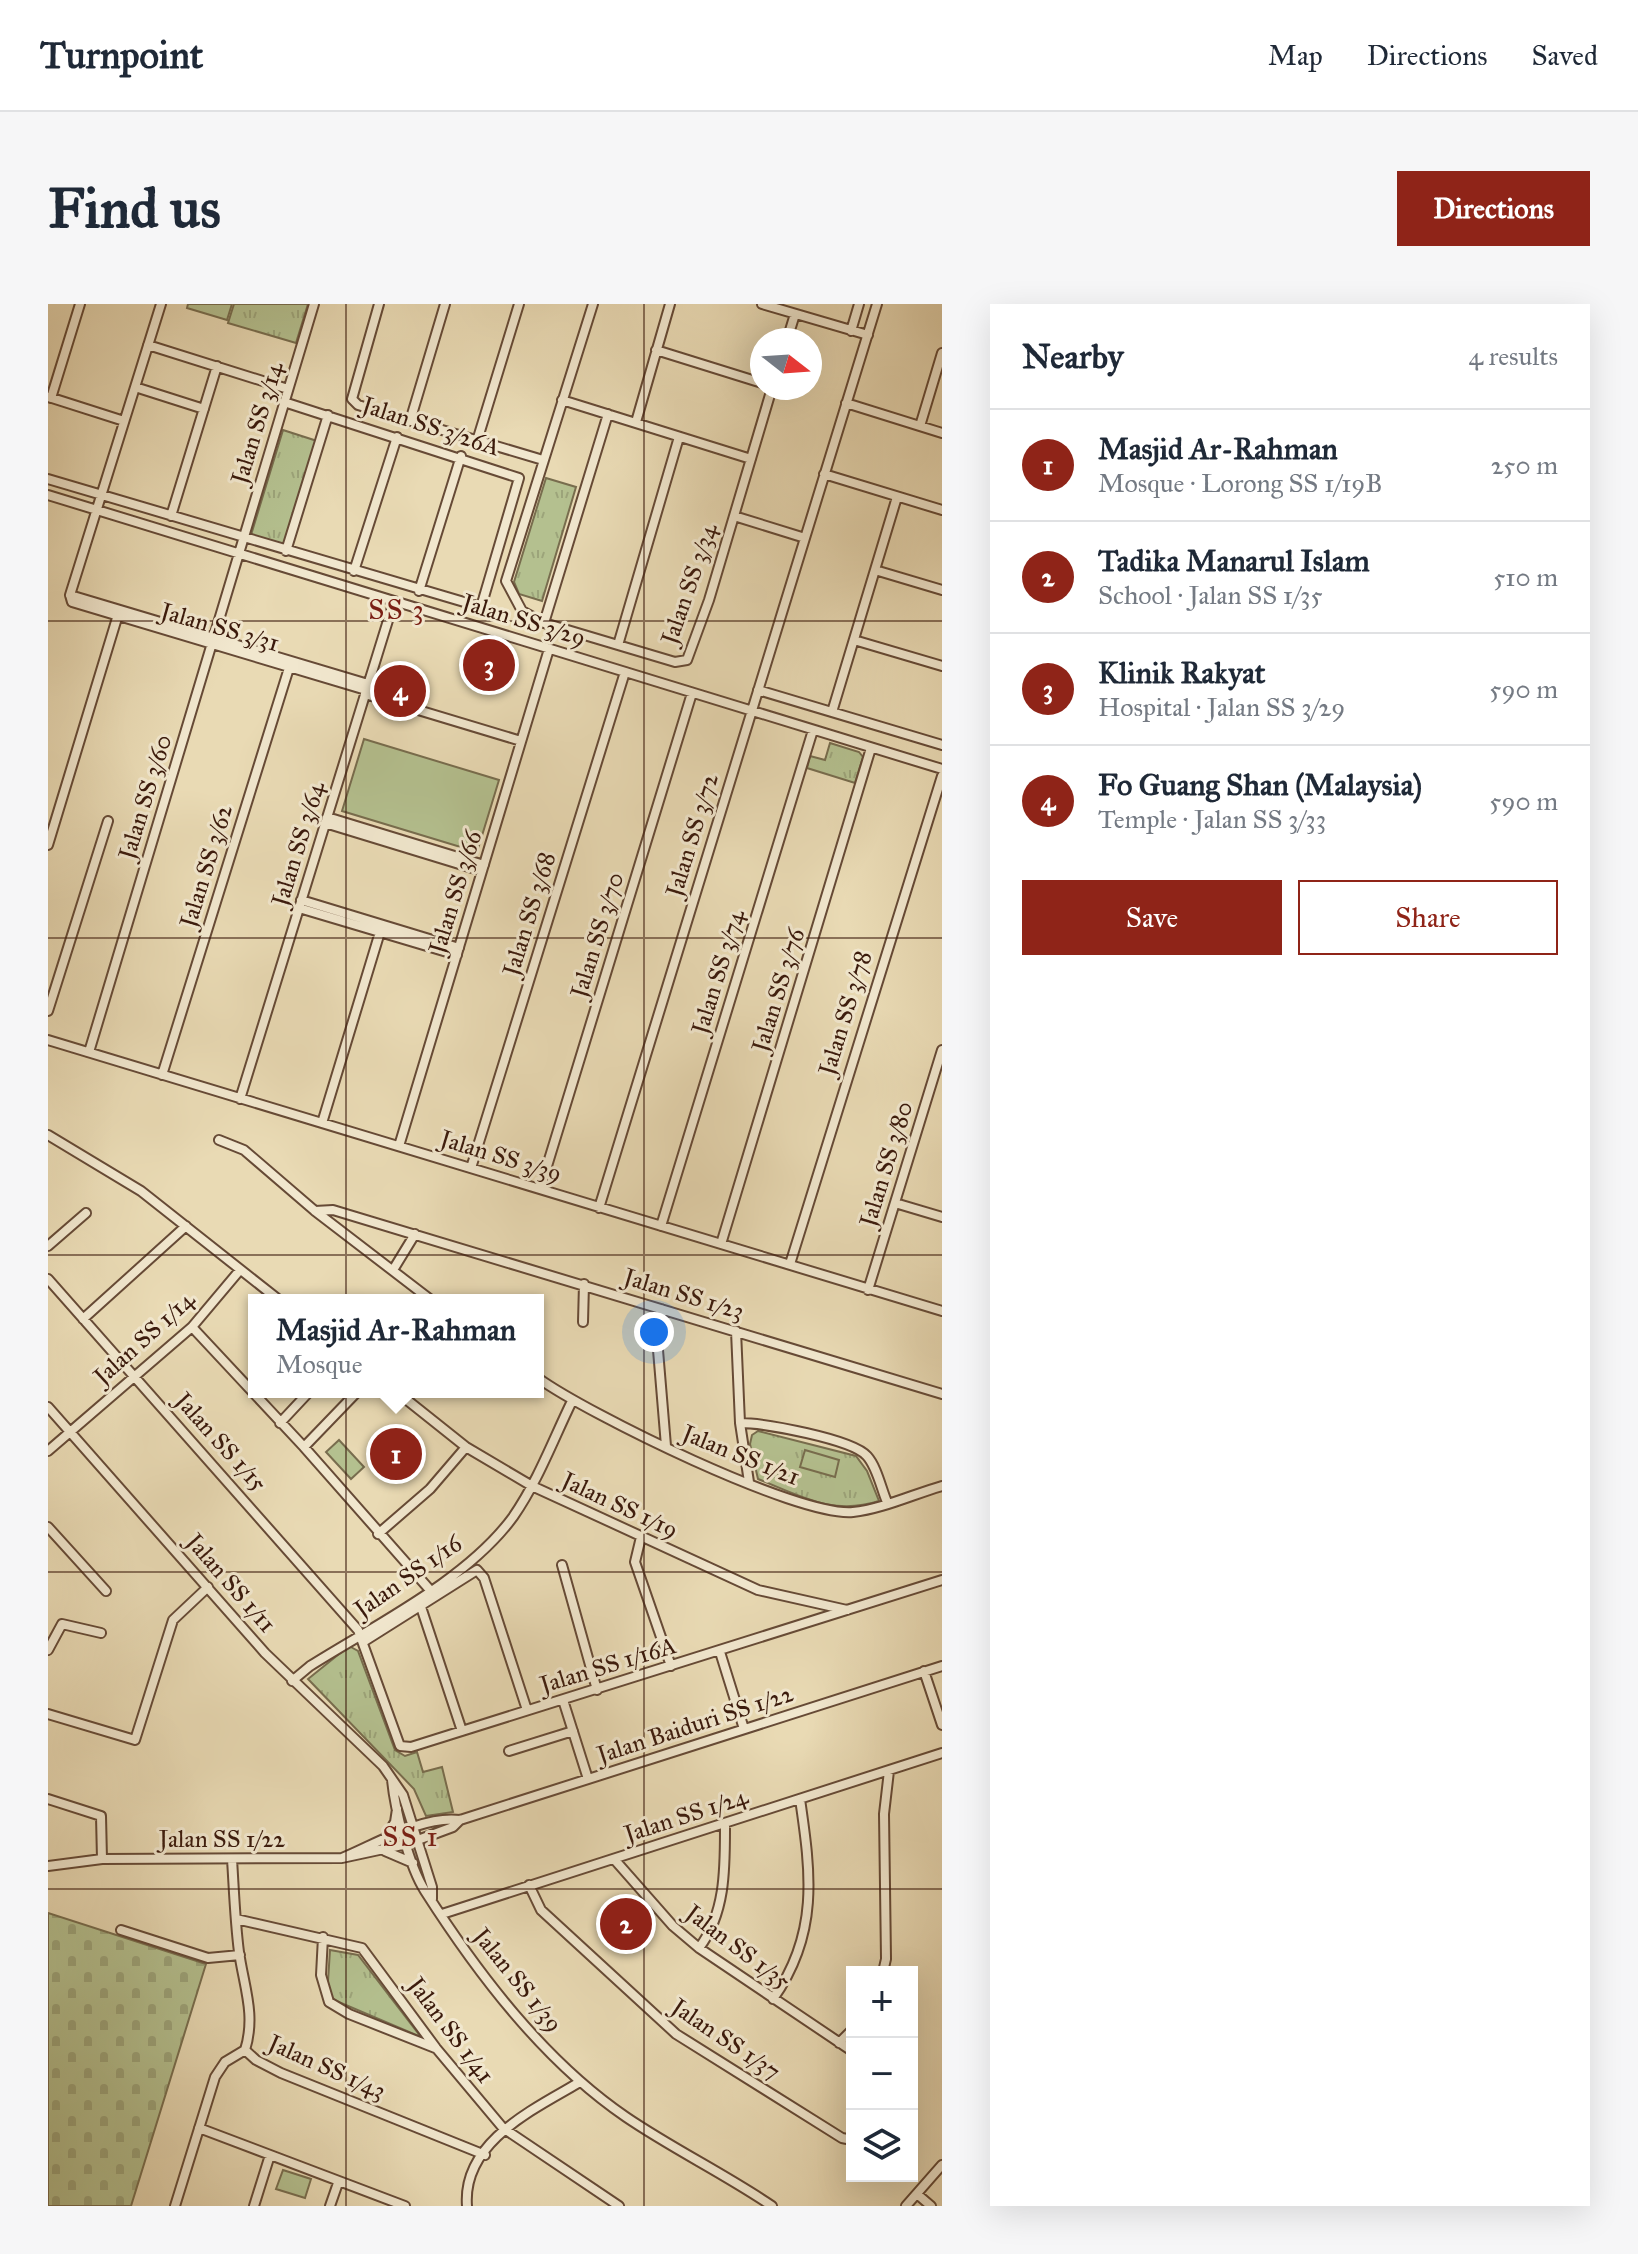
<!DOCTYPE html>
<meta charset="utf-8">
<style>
:root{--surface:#fff;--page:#f6f6f7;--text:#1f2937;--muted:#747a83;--line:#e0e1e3;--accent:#8f2418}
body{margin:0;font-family:"IM FELL Great Primer",serif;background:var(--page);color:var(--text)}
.controls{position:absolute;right:24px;bottom:24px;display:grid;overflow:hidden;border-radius:0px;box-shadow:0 8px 32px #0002}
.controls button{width:72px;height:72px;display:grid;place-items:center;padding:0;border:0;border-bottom:2px solid var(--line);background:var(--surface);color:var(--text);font:40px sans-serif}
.compass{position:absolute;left:702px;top:24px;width:72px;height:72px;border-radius:50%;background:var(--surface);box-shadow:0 8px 32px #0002;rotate:107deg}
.you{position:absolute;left:606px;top:1028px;width:28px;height:28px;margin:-20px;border:6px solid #fff;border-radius:50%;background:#1a73e8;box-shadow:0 0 0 12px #1a73e833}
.badge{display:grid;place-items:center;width:52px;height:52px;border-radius:50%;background:var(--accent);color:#fff;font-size:26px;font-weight:700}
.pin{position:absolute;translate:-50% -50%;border:4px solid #fff;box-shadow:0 2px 8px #0006}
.popup{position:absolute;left:200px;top:990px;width:296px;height:104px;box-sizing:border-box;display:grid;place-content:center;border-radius:0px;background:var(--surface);filter:drop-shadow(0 2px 6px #0005);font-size:26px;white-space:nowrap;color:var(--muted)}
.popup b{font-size:30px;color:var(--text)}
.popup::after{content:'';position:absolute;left:50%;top:100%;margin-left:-16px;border:16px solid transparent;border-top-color:var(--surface)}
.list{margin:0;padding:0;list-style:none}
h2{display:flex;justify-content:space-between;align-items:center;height:104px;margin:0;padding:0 32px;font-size:34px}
h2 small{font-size:26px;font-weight:400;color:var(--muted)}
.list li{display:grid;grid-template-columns:52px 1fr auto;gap:24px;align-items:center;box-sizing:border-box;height:112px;padding:0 32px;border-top:2px solid var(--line)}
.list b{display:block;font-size:30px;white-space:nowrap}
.list p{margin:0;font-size:26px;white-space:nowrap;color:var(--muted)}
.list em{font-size:26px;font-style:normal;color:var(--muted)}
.actions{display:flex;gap:16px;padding:24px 32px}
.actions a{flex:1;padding:18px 0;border:2px solid var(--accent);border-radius:0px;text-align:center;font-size:28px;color:var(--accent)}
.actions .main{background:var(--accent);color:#fff}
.icon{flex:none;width:44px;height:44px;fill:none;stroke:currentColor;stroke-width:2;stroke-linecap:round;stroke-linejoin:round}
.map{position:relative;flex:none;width:894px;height:1902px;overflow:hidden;border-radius:0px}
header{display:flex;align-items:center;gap:48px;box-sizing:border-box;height:112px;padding:0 40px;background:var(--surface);border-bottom:2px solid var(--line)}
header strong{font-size:38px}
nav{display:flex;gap:44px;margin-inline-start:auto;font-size:28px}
.intro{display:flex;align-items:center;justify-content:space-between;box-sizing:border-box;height:192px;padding:0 48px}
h1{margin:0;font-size:56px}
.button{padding:20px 36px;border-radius:0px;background:var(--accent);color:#fff;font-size:28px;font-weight:700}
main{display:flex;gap:48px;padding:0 48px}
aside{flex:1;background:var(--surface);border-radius:0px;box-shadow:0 8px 32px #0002}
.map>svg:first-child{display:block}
</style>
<header>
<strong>Turnpoint</strong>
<nav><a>Map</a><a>Directions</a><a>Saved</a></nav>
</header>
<div class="intro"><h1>Find us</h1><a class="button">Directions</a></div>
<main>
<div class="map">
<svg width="894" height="1902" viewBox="0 0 894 1902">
<defs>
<pattern id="grass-tufts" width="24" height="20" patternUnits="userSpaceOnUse" patternTransform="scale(2)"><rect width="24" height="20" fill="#b4c08f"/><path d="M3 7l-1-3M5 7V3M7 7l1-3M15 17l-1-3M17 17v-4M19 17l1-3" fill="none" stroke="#9ca47a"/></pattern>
<pattern id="cemetery-stones" width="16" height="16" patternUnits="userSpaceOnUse" patternTransform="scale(2)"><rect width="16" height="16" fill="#b4c08f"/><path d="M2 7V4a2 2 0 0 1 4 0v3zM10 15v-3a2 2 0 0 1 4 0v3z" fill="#9ca47a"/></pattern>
</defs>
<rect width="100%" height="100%" fill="#e9dab4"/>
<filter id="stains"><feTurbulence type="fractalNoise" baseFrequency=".0025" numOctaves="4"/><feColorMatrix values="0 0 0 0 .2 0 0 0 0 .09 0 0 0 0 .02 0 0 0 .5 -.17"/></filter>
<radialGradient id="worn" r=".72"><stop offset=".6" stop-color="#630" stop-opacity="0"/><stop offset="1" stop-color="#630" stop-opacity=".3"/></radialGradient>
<path fill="url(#grass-tufts)" stroke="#786d4e" stroke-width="2" d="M186 0H260L248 39 180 19Z
M235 126 269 137 237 241 203 231Z
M498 174 528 183 494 297 471 290 466 278Z
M782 439 811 448 815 453 807 479 759 464 762 452 777 456Z
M710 1127 808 1152 819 1167 831 1197C785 1212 753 1192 710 1175L702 1140 704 1131Z
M301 1342 310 1347 347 1446 357 1452 369 1448 375 1468 394 1463 405 1508 378 1512 366 1485 260 1375Z
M282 1646 310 1651 373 1733 279 1693Z"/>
<path fill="url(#cemetery-stones)" stroke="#786d4e" stroke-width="2" d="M0 1609 158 1660 83 1902H0Z"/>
<path fill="#b4c08f" stroke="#786d4e" stroke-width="2" d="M140 0H184L179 16 139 4Z
M316 435 451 476 429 548 294 507Z
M291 1136 316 1163 303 1175 278 1148Z
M757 1146 791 1156 787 1173 752 1163Z
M235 1866 263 1875 257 1894 228 1885Z"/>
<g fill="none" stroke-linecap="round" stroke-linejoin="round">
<g stroke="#664a36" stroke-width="12">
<path id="minor" d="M113 0 22 291 24 298 318 386
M331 0 304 95 310 101 495 156
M545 0 458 277 474 307 496 319 627 358 639 356 661 296 724 84
M714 0 820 31
M803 27 811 0
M739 36 747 10
M100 41 240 85
M608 46 714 79
M87 83 156 105
M1 93 76 117
M3 94 32 0
M514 96 703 155
M798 99 894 129
M362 117 397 0
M588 118 622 0
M872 122 894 49
M429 137 471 0
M776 170 894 206
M0 175 433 303 471 174 236 98
M0 191 894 465
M123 212 169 62
M686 212 757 234
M238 247 280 111
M827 266 894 286
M306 267 349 133
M371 287 413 152
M22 291 320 380
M496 319 560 110
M806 336 894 362
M570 341 631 133
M710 386 894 441
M317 390 473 437
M784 408 849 193
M279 513 436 561
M277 519 434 567
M0 541 69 314
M253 596 411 644
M251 604 409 651
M0 707 60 517
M0 736 894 1007
M41 748 266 0
M114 771 241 364
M192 795 346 297
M274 819 332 628
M0 831 93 887 231 996
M171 836 196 846 267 907 383 996
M351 842 501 345
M423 864 577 368
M492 885 644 389
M847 899 894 913
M551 904 829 0
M267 907 285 906 894 1090
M613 922 765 426
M673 940 823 444
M0 942 38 909
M742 960 894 472
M345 966 367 930
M0 975 310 1326 352 1442 363 1443 894 1276
M820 986 894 746
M613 1005 610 1046 618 1142
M35 1015 138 922
M535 1018 536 980
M144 1023 256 1143 382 1286
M688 1027 692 1119 701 1178
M490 1074C540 1110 749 1213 805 1208 834 1205 866 1190 894 1182
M349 1088 418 1143 484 1182 710 1286 799 1306
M0 1103 217 1349 335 1462 355 1491 384 1583V1595
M232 1119 261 1088
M692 1119C716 1119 804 1135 819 1152 829 1163 833 1184 839 1198
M256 1143 309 1088
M0 1147 144 1023 192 966
M0 1223 58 1287
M330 1230 382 1185 418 1143
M593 1233 587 1258 623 1362
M514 1261 549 1386
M373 1303 414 1427
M315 1338 429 1266 436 1274 479 1406
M0 1346 14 1320 53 1329
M672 1348 696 1425
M876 1367 894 1421
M244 1377 262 1362C327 1321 419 1276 465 1213 490 1177 505 1136 524 1097
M515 1396 540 1475
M0 1410 87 1436 125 1316 160 1283
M461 1447 525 1427
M344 1476C347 1506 361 1562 377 1587 430 1670 496 1757 578 1813 625 1845 677 1870 724 1902
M0 1495 53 1512 54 1555
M336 1536 347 1518 349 1505
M337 1547 365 1559
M294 1554C328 1540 375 1511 412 1516L894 1362
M184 1555C186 1586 187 1617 191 1648 196 1683 208 1711 197 1746
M566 1555 625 1622 651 1644 804 1747
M0 1562 54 1555 294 1554 359 1540 405 1523 412 1516
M481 1581 493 1606 628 1730 794 1834 804 1836
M394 1610 894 1449
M188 1615 314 1644 388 1744 455 1824 571 1902
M73 1626 160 1654 192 1651
M275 1633 273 1671 281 1698 301 1710 387 1744
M651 1644C678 1609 677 1563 677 1520
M835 1668 838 1655 836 1510 841 1467
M725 1695C771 1630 763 1570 752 1495
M791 1739 804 1726
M197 1746 208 1756 233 1769 437 1851
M151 1824 357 1902
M869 1890 883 1902
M127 1902 167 1773 177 1758 197 1746
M206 1902 222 1851
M282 1902 290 1879
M419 1902C414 1838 486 1805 532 1778
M858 1902 894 1861"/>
</g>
<use href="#minor" stroke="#f1e7ce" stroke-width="8"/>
</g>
<path fill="none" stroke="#3b1a0c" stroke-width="2" stroke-opacity="0.55" d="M298 0V1902M596 0V1902M0 317H894M0 634H894M0 951H894M0 1268H894M0 1585H894"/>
<g text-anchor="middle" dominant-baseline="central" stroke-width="6" stroke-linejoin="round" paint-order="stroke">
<g font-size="24" fill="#3b1a0c" stroke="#f1e7ce">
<text transform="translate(209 119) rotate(-73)">Jalan SS 3/14</text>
<text transform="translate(383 122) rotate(18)">Jalan SS 3/26A</text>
<text transform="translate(641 280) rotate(-71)">Jalan SS 3/34</text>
<text transform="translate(476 316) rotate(17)">Jalan SS 3/29</text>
<text transform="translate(172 323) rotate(16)">Jalan SS 3/31</text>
<text transform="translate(97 493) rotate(-73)">Jalan SS 3/60</text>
<text transform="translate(644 531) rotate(-73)">Jalan SS 3/72</text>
<text transform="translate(250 540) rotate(-73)">Jalan SS 3/64</text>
<text transform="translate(158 562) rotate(-73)">Jalan SS 3/62</text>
<text transform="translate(407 588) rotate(-73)">Jalan SS 3/66</text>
<text transform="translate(481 610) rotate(-73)">Jalan SS 3/68</text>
<text transform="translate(549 631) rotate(-73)">Jalan SS 3/70</text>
<text transform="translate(670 668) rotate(-73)">Jalan SS 3/74</text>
<text transform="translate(730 686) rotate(-73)">Jalan SS 3/76</text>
<text transform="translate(797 709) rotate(-73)">Jalan SS 3/78</text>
<text transform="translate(453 852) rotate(17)">Jalan SS 3/39</text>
<text transform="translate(838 860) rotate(-73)">Jalan SS 3/80</text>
<text transform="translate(636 990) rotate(17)">Jalan SS 1/23</text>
<text transform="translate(96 1034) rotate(-42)">Jalan SS 1/14</text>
<text transform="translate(173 1138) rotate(48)">Jalan SS 1/15</text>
<text transform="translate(693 1151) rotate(22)">Jalan SS 1/21</text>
<text transform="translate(572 1201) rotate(25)">Jalan SS 1/19</text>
<text transform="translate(360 1272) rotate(-35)">Jalan SS 1/16</text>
<text transform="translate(183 1279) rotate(49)">Jalan SS 1/11</text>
<text transform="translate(560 1361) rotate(-17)">Jalan SS 1/16A</text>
<text transform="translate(647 1420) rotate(-18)">Jalan Baiduri SS 1/22</text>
<text transform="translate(638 1511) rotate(-18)">Jalan SS 1/24</text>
<text x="174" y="1535">Jalan SS 1/22</text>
<text transform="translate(690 1643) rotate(37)">Jalan SS 1/35</text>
<text transform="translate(470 1676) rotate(51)">Jalan SS 1/39</text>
<text transform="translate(403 1726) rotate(53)">Jalan SS 1/41</text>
<text transform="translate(678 1735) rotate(34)">Jalan SS 1/37</text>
<text transform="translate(279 1763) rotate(24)">Jalan SS 1/43</text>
</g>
<g font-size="28" letter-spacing="2" fill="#7a1f14" stroke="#f1e7ce">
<text x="349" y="305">SS 3</text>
<text x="363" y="1532">SS 1</text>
</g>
</g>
<rect width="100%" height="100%" filter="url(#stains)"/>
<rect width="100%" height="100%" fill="url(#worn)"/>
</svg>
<div class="controls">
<button>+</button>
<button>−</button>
<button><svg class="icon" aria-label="layers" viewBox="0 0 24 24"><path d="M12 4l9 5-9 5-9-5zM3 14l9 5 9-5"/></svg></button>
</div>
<svg class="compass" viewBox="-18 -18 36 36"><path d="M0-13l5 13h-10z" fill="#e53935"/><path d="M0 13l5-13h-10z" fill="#747a83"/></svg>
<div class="you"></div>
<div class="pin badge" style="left:348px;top:1150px">1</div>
<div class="popup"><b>Masjid Ar-Rahman</b>Mosque</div>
<div class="pin badge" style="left:578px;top:1620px">2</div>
<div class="pin badge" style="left:441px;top:361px">3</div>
<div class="pin badge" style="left:352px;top:387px">4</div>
</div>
<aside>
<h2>Nearby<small>4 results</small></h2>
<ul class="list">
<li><span class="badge">1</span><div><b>Masjid Ar-Rahman</b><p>Mosque · Lorong SS 1/19B</p></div><em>250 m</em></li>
<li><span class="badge">2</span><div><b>Tadika Manarul Islam</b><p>School · Jalan SS 1/35</p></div><em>510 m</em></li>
<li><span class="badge">3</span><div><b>Klinik Rakyat</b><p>Hospital · Jalan SS 3/29</p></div><em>590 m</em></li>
<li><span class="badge">4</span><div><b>Fo Guang Shan (Malaysia)</b><p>Temple · Jalan SS 3/33</p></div><em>590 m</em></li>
</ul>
<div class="actions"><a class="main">Save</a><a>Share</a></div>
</aside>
</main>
